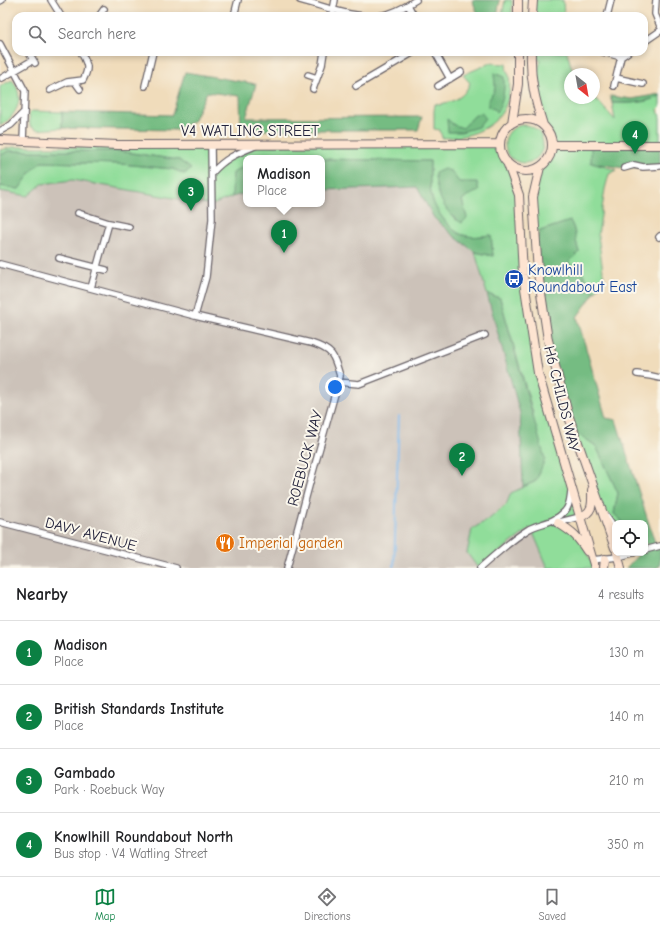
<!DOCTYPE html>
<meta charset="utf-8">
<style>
:root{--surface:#fff;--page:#f6f6f6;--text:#202124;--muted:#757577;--line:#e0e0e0;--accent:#0b8043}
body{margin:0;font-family:"Comic Neue",sans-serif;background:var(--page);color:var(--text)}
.controls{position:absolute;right:12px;bottom:12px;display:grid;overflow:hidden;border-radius:8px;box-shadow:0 2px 6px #0003}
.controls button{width:36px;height:36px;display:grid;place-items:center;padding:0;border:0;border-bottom:1px solid var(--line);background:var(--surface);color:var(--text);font:20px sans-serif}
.compass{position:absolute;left:564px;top:68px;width:36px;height:36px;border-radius:50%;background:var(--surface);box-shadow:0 2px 6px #0003;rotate:149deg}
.you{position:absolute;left:335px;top:387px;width:14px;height:14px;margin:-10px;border:3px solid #fff;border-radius:50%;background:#1a73e8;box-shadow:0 0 0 6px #1a73e833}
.badge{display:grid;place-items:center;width:26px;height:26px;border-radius:50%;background:var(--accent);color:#fff;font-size:13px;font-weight:700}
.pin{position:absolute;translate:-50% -33px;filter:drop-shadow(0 1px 2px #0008)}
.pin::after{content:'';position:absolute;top:21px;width:14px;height:12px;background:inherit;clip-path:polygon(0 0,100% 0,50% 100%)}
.popup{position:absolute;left:243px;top:155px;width:82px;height:52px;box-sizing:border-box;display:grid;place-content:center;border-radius:8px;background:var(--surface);filter:drop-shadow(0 1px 3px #0005);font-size:13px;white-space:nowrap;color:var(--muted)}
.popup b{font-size:15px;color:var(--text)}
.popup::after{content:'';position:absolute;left:50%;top:100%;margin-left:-8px;border:8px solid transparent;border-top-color:var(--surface)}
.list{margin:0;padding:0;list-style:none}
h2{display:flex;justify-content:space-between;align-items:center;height:52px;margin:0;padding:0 16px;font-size:17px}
h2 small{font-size:13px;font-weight:400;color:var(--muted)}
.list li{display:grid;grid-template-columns:26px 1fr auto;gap:12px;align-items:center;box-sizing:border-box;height:64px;padding:0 16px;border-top:1px solid var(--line)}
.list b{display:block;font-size:15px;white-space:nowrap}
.list p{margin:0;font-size:13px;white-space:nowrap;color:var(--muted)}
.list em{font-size:13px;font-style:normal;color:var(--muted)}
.icon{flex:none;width:22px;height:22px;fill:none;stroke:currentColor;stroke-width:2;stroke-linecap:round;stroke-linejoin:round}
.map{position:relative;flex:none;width:660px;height:568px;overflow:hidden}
.search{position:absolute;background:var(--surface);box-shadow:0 2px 6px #0003;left:12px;right:12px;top:12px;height:44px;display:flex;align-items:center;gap:10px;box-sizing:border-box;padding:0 14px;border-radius:12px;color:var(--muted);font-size:15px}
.sheet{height:308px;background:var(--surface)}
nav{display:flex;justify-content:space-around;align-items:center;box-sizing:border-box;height:56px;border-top:1px solid var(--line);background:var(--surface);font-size:11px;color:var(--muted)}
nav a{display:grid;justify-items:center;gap:2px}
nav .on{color:var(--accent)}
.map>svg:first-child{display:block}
</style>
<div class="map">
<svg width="660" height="568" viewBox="0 0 660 568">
<rect width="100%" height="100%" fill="#fbf7ec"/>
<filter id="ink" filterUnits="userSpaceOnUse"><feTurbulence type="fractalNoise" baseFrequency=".025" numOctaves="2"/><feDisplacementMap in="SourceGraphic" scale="8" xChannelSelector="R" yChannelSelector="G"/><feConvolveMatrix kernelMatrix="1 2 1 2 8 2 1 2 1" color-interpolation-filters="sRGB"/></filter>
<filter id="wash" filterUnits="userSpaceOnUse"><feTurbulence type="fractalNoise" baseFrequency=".012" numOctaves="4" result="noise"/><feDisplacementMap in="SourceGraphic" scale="16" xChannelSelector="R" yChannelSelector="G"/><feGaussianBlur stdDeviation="0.9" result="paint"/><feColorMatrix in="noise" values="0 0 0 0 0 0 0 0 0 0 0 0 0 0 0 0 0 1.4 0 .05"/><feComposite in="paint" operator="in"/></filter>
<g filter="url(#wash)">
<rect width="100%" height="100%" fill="#f0dcbb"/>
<path fill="#ccc2b9" d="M73 180 212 205 243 193H246V204H322V190L417 187 434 218 455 237 475 252 520 413 523 487 511 493 506 504 489 519 472 529 467 553 478 568H0V191L28 196 42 184Z
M531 528 548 568H480Z"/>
<path fill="#90dd9a" stroke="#59806a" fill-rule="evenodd" d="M505 0H512V16H502Z
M533 0H563L564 16H533Z
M536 52H567L571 66 574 74H570V98L594 97 615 120 612 103C631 103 642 104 660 96V107L658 109 660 118V145L592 157 591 163 617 170 609 174 605 189 598 235 604 279 595 292 581 271 568 263 579 252C575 241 576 229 570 221L540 231 535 229 533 197 540 167 545 162 550 154 552 145V140L548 130 543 125 541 100 536 76 541 60 536 59Z
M490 63 506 64 507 72 509 75C515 118 482 138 442 138L440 130 434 129V111L435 104 440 105C444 102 448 103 452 101 462 97 466 92 470 83L463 75Z
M12 80C26 97 17 116 0 126V86Z
M32 111 62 112V128L37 130 30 126 29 114Z
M505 144a19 19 0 1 1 38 0a19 19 0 1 1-38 0Z
M500 144 503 156 507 162 519 195 520 222 538 373 580 517 559 523 578 537 595 568H548L531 528 478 568 467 553 472 529 489 519 506 505 511 493 536 481 533 413 500 298 487 294 475 252 493 256 491 235C483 236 471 238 463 235 451 232 435 210 432 198 429 186 430 173 430 161L322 159V158H246V165L233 173 232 197 212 205 73 180 42 184 28 196 0 191V186L19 189 31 172 41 162 121 164 173 169 184 174 191 169 179 160 118 151H8L0 156V150L14 147H75L211 145 212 172 219 165 258 145ZM451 171 467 196 462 200 467 218 456 220 447 210 440 196Z
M574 431 596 446 618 493 614 514 624 523H615V529L600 508Z"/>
<path fill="#74bc82" stroke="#4b6f5e" d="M472 0H500L497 16H479Z
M185 72 256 84 246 118 422 117 418 130H241L240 96 207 92 193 121 177 130 62 128V112L172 115Z
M494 73 504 77C505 89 503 101 497 112L494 109 488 107C487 98 495 94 495 86 495 81 494 78 494 73Z
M660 94V96C641 104 631 103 612 103L610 96 632 99Z
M482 112 485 118 478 127 461 132H448L447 119 454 125 463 128 474 116Z
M591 145H660V166L624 168 591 163Z
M8 151H118L179 160 191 169 184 174 173 169 121 164 41 162 31 172 19 189 0 186V156Z
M322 159 430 161C430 173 429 186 432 198 435 210 451 232 463 235 471 238 483 236 491 235L493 256 475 252 455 237 434 218 417 187 322 190Z
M246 165V193L232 197 233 173Z
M444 169 451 171 459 182H477L479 191 467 196 462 200 467 218 462 223C445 214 435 192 435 173Z
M570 221C576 229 575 241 579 252L568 263 581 271 595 292 577 317 606 418 616 420 656 546H660V566L655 568H626L640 553H645V550L650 548 645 543V523H624L614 514 618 493 596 446 574 431 548 340 535 241 540 231Z
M487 294 500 298 545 459 536 481 523 487 520 413Z"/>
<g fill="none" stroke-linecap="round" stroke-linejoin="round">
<path stroke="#7bb7ed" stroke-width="2" d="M394 568 399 416"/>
</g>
</g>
<g filter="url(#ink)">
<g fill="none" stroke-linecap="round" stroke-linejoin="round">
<g stroke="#6a6368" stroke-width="8">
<path id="street" d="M51 0 61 16
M300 0C324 6 354 19 379 16 393 14 405 7 416 0
M656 0 655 14 660 26
M0 1 2 0
M408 5 414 16
M99 16 104 9
M234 16 238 0
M332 16 335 0
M607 16 611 0
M644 42 660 31
M0 44 25 91 23 141
M435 52 450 79
M603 52 621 57
M29 53 35 63
M308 75 317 78
M2 78 33 60
M616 78 643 84
M75 82 80 89
M145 86 153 52
M356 86 414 52
M438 86 461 72
M614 86 621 57 628 52
M313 89 322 65 324 52
M50 90 67 82 83 80C90 67 87 64 81 52
M0 131 11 125 24 112
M624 168 634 165 643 167 660 166
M212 173C225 158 238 153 255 146
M78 213 109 223
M659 237 660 236
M59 258 106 270
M0 264 195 316 311 343C333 350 334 355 340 376L309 486 287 568
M91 288 109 223 129 227
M195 316 206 277 212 219 211 145
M637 374 651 376 660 378
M338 382 359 384 485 335
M606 516 615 529
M0 522 176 568
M556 523 580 517
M645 550 660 546
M592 560 618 557 633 553
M480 568C496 554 511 540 529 529 542 522 553 524 565 511 570 506 570 498 571 491"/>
</g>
<g stroke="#6a6368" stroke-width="10">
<path id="secondary" d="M518 16V0
M532 16 533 0
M531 52C530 79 535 100 543 125
M500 145a26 26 0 1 1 52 0a26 26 0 1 1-52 0Z
M512 123 518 84V52
M0 140 118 145 500 144
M552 145H660
M507 162 519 195 523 275 538 373 595 568
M540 167 533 197 538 273 548 340 569 417 615 548
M580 517C594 512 592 503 592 490
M558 523C573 532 578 537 587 551
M617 553 621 568
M604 568 605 559"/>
</g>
<use href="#street" stroke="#fff" stroke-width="5.5"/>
<use href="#secondary" stroke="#fde4d1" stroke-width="8"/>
</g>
</g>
<defs>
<g id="bus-disc" transform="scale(1)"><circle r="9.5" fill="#1a4fb4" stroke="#fbf7ec"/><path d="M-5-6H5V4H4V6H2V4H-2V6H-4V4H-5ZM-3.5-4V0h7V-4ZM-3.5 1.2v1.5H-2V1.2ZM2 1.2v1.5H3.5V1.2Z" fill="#fff"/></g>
<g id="restaurant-disc" transform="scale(1)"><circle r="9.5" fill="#e8710a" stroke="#fbf7ec"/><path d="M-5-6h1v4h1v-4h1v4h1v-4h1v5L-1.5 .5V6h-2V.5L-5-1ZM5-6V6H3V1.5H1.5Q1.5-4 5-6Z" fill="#fff"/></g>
</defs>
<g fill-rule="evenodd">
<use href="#bus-disc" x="514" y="279"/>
<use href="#restaurant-disc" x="225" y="543"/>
</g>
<g text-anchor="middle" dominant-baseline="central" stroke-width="4" stroke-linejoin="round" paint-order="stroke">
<g font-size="15" fill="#22223b" stroke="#fbf7ec">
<text x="250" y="131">V4 WATLING STREET</text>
<text transform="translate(562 399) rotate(76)">H6 CHILDS WAY</text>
<text transform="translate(305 458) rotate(-75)">ROEBUCK WAY</text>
<text transform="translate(91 534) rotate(15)">DAVY AVENUE</text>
</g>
<g font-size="15" fill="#164399" stroke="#fbf7ec" text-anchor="start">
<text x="528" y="270">Knowlhill<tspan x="528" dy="17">Roundabout East</tspan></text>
</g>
<g font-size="15" fill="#c56008" stroke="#fbf7ec" text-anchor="start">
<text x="239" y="543">Imperial garden</text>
</g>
</g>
</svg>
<div class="controls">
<button><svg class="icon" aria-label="locate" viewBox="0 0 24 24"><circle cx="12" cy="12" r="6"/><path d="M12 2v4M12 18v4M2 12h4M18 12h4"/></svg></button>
</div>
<svg class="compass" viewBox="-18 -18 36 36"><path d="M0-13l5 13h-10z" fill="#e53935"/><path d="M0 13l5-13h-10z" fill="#757577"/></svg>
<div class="you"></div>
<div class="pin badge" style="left:284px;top:253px">1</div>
<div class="popup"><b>Madison</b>Place</div>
<div class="pin badge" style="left:462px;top:476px">2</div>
<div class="pin badge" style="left:191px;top:211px">3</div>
<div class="pin badge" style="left:635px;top:154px">4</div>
<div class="search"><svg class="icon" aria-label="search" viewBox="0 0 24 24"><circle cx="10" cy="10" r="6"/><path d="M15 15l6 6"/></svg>Search here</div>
</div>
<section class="sheet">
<h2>Nearby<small>4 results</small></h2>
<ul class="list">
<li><span class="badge">1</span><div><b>Madison</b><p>Place</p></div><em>130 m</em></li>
<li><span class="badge">2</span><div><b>British Standards Institute</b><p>Place</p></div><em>140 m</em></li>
<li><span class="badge">3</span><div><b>Gambado</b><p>Park · Roebuck Way</p></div><em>210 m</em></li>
<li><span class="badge">4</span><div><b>Knowlhill Roundabout North</b><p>Bus stop · V4 Watling Street</p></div><em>350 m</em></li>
</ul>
</section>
<nav>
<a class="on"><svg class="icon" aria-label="map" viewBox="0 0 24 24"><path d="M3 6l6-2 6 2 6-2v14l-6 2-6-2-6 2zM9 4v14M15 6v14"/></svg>Map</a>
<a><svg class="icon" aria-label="directions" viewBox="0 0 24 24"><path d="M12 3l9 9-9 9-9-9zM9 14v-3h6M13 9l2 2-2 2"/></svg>Directions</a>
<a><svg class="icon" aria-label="saved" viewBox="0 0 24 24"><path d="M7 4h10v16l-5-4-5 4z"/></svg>Saved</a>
</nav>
